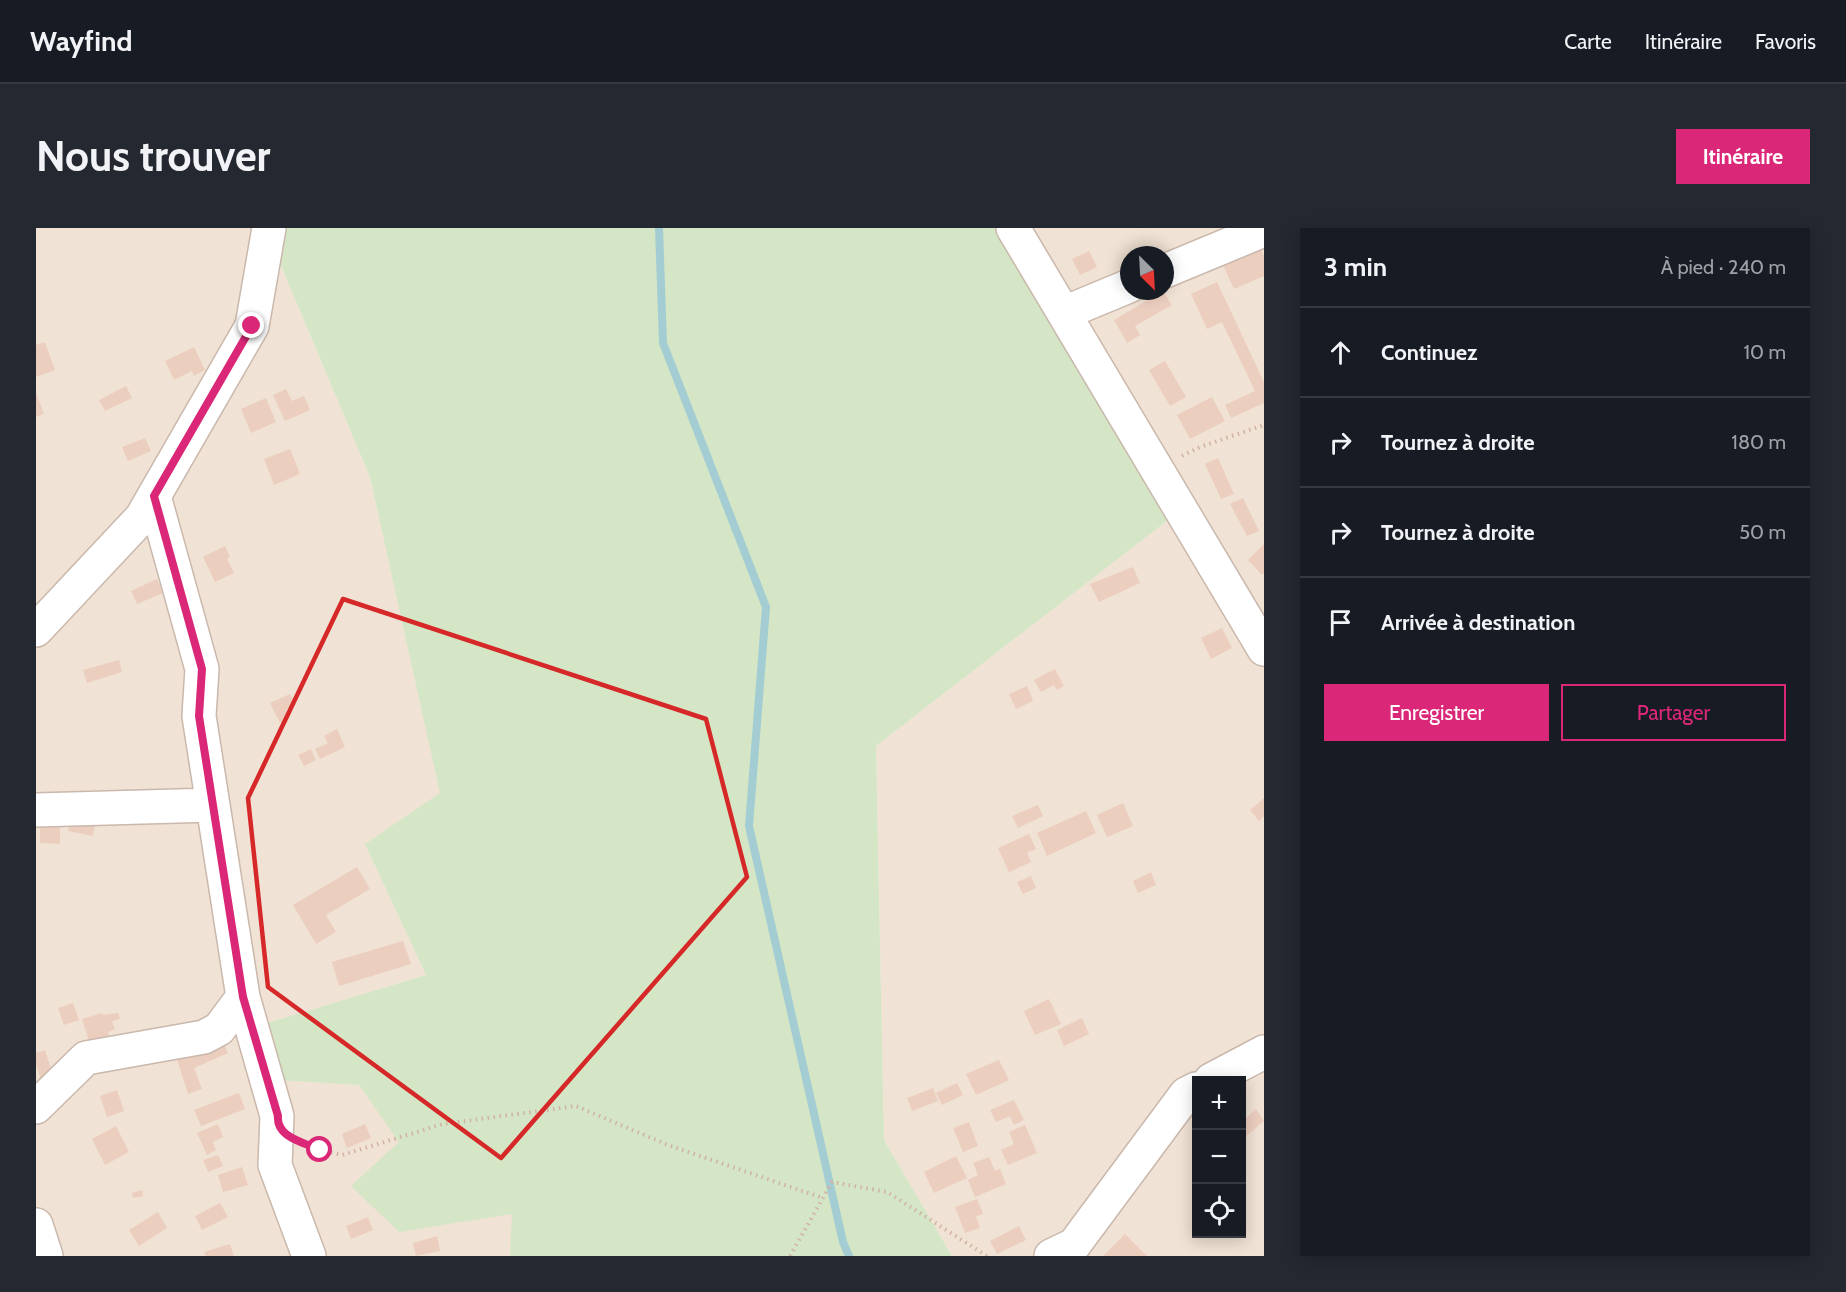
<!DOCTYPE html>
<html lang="fr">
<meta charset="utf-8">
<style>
:root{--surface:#171b24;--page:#242831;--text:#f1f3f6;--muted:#9ea1a6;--line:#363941;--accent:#db2777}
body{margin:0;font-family:Cabin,sans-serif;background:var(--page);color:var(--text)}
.controls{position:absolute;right:18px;bottom:18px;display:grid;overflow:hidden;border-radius:0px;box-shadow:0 3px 15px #0003}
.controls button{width:54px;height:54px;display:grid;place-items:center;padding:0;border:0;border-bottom:2px solid var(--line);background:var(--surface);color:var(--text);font:30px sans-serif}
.compass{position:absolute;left:1084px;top:18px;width:54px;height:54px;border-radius:50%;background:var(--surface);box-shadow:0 3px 15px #0003;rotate:156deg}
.stop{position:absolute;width:18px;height:18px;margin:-14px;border:4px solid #db2777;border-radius:50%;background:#fff}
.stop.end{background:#db2777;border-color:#fff;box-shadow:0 2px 6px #0008}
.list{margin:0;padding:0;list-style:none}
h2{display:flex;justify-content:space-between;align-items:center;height:78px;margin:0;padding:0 24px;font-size:26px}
h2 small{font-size:20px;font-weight:400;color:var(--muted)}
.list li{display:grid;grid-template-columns:39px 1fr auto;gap:18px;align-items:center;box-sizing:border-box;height:90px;padding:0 24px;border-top:2px solid var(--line)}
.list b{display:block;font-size:22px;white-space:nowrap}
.list em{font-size:20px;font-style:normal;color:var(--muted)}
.actions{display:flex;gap:12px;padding:18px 24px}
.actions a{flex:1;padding:14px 0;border:2px solid var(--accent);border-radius:0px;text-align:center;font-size:21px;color:var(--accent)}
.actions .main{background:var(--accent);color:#fff}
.icon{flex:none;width:33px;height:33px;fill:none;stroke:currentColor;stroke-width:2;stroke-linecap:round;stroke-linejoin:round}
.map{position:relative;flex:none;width:1228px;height:1028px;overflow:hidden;border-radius:0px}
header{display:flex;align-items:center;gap:36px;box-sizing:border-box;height:84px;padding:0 30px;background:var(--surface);border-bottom:2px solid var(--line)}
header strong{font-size:28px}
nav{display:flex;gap:33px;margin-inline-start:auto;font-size:21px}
.intro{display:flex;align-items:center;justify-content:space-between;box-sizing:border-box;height:144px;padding:0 36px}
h1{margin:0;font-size:42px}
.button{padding:15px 27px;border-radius:0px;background:var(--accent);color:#fff;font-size:21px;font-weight:700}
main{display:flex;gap:36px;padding:0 36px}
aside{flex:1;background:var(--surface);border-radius:0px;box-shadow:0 3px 15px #0003}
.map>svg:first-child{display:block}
</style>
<header>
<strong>Wayfind</strong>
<nav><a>Carte</a><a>Itinéraire</a><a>Favoris</a></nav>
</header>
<div class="intro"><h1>Nous trouver</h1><a class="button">Itinéraire</a></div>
<main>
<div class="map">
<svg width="1228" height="1028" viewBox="0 0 1228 1028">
<rect width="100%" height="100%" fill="#faf0e5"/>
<path fill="#f0e2d4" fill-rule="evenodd" d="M0 0H229L334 249 405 566 329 616 390 747 218 799 242 852 323 857 477 986 474 1028H0Z
M977 0H1228V1028H916L848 912 840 518 1145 282ZM1093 27H1129V63H1093ZM1160 852H1206V1006H1160Z"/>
<path fill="#d4e6c5" d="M233 0H977L1145 282 840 518 848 912 916 1028H474L476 986 363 1004 315 958 363 914 323 857 242 852 218 799 390 747 329 616 404 565 334 249 232 7Z"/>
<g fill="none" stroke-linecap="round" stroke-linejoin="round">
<path stroke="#a3cdd2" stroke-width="8" d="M623 0 627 115 730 379 713 598 807 1014 813 1028"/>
</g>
<path fill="#eccebf" d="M1224 19 1228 28V48L1198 61 1186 35Z
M1053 23 1061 39 1044 47 1036 31Z
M1181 54 1228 154V175L1195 190 1189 177 1219 163 1186 94 1171 101 1155 66Z
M1127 63 1136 77 1099 98 1104 107 1091 115 1078 92Z
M9 114 19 142 0 149V117Z
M158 119 169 142 158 148 156 143 138 152 129 133Z
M1129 133 1150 169 1134 178 1113 142Z
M90 158 96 170 69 183 63 172Z
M250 161 256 173 268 168 274 182 249 193 237 167Z
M0 165 8 186 0 189Z
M1176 169 1189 193 1154 211 1141 187Z
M230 170 240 194 215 205 205 181Z
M109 210 115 223 92 233 86 219Z
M254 221 264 246 238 257 228 231Z
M1182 230 1198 266 1185 271 1169 236Z
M1207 270 1223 303 1211 308 1194 276Z
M1228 316V345L1226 347 1212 332Z
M189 318 194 329 191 331 198 345 179 354 167 329Z
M1097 339 1104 355 1063 374 1054 356Z
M121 351 127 365 101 376 95 363Z
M1186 400 1196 420 1175 431 1165 410Z
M83 432 86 444 51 455 47 442Z
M1019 441 1028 458 1021 462 1018 457 1005 464 998 452Z
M991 458 997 473 980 481 973 466Z
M254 466 260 477 250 482 254 490 244 495 234 475Z
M301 501 309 519 284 531 279 521 292 515 288 508Z
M275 521 280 532 268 538 262 527Z
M1228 570V588L1223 593 1214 582Z
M1087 575 1097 598 1071 609 1061 587Z
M1002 577 1007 588 982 600 976 588Z
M1050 583 1060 605 1011 628 1001 605Z
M36 586 60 591 57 608 32 603Z
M4 593 24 594V616L4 615Z
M993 606 1000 621 991 625 995 634 973 644 962 620Z
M321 639 334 661 290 687 300 704 280 716 257 677Z
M1115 644 1120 657 1102 665 1097 653Z
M995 648 1000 660 987 666 981 654Z
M367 713 375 736 303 758 296 734Z
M1013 771 1025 796 999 807 988 783Z
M37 775 43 792 28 797 22 780Z
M66 785 67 787 82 785 84 791 76 793 79 801 72 804 76 816 56 823 46 791Z
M1046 790 1053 806 1028 818 1021 802Z
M186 811 192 825 158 840 166 861 152 866 141 831Z
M9 822 18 851 6 855 0 836V825Z
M963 832 973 852 940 867 930 846Z
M921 855 927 867 906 877 900 865Z
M897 860 902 873 876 883 871 870Z
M81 862 88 883 71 889 64 868Z
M203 865 209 881 165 898 158 882Z
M978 872 988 892 978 897 974 888 960 894 954 882Z
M1220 881 1228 893 1208 910 1206 894Z
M933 894 942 918 927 924 917 900Z
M182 896 187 909 177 914 180 922 171 927 161 905Z
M329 896 335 910 311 920 306 906Z
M989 897 1001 925 972 937 965 922 978 916 973 904Z
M80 898 93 924 69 937 56 911Z
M182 927 187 938 172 944 167 932Z
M920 928 931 950 898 965 888 944Z
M953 929 959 943 964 941 970 956 939 969 932 952 942 947 937 935Z
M206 939 212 957 187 964 182 947Z
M106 962 107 968 97 970 96 965Z
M941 971 947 986 940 988 944 1000 929 1005 919 979Z
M184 975 192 989 166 1002 159 988Z
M122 984 131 1000 103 1018 93 1002Z
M332 989 337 1002 315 1011 310 998Z
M983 998 990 1012 961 1026 954 1013Z
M1089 1006 1111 1028H1067Z
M401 1008 404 1023 380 1028 377 1015Z
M194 1016 198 1028H170L168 1024Z"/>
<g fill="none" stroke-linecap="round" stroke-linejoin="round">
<g stroke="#cab8ac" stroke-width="36">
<path id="minor" d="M977 0 1228 421
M1129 43 1228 2
M1028 85 1093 58
M118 268 166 441 163 488 207 769 241 888 239 937 273 1028
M0 402 106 289 118 268 216 98 233 0
M0 582 177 577
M1175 852 1228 824
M0 879 50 830 168 809 183 801 207 769
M0 997 10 1028
M1015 1028 1038 1017 1150 866 1160 861"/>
</g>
<path stroke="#d1b2a3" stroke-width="4" stroke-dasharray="1.5 4.5" stroke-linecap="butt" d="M1146 228 1164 219 1228 197
M267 914 284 922 306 927 407 896 540 878 632 917 787 970
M754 1028 796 954 851 964 951 1028"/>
<use href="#minor" stroke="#fff" stroke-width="33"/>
</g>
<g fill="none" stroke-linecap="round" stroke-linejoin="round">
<path stroke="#db2777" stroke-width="8" d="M216 98 118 268 166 441 163 488 207 769 242 888C240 909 267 914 284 922"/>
</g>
<path fill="none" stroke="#d62828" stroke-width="4.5" stroke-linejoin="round" d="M307 371 670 491 711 649 465 930 232 759 212 570Z"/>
</svg>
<div class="controls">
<button>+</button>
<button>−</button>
<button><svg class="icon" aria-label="locate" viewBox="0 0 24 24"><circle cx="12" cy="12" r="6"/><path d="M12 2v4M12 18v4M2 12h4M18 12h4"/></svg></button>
</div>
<svg class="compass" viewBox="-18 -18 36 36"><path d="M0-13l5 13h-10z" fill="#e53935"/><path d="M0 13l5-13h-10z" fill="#9ea1a6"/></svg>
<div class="stop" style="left:284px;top:922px"></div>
<div class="stop end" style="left:216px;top:98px"></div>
</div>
<aside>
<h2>3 min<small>À pied · 240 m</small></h2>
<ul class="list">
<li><svg class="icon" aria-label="ahead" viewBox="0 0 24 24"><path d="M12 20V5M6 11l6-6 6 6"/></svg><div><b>Continuez</b></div><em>10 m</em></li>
<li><svg class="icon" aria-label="right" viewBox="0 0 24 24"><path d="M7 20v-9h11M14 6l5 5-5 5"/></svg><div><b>Tournez à droite</b></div><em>180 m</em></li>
<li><svg class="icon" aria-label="right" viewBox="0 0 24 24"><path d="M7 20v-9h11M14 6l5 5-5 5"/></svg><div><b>Tournez à droite</b></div><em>50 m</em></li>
<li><svg class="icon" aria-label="arrive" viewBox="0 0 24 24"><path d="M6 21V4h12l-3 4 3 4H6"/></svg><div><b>Arrivée à destination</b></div></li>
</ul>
<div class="actions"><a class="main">Enregistrer</a><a>Partager</a></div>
</aside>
</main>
